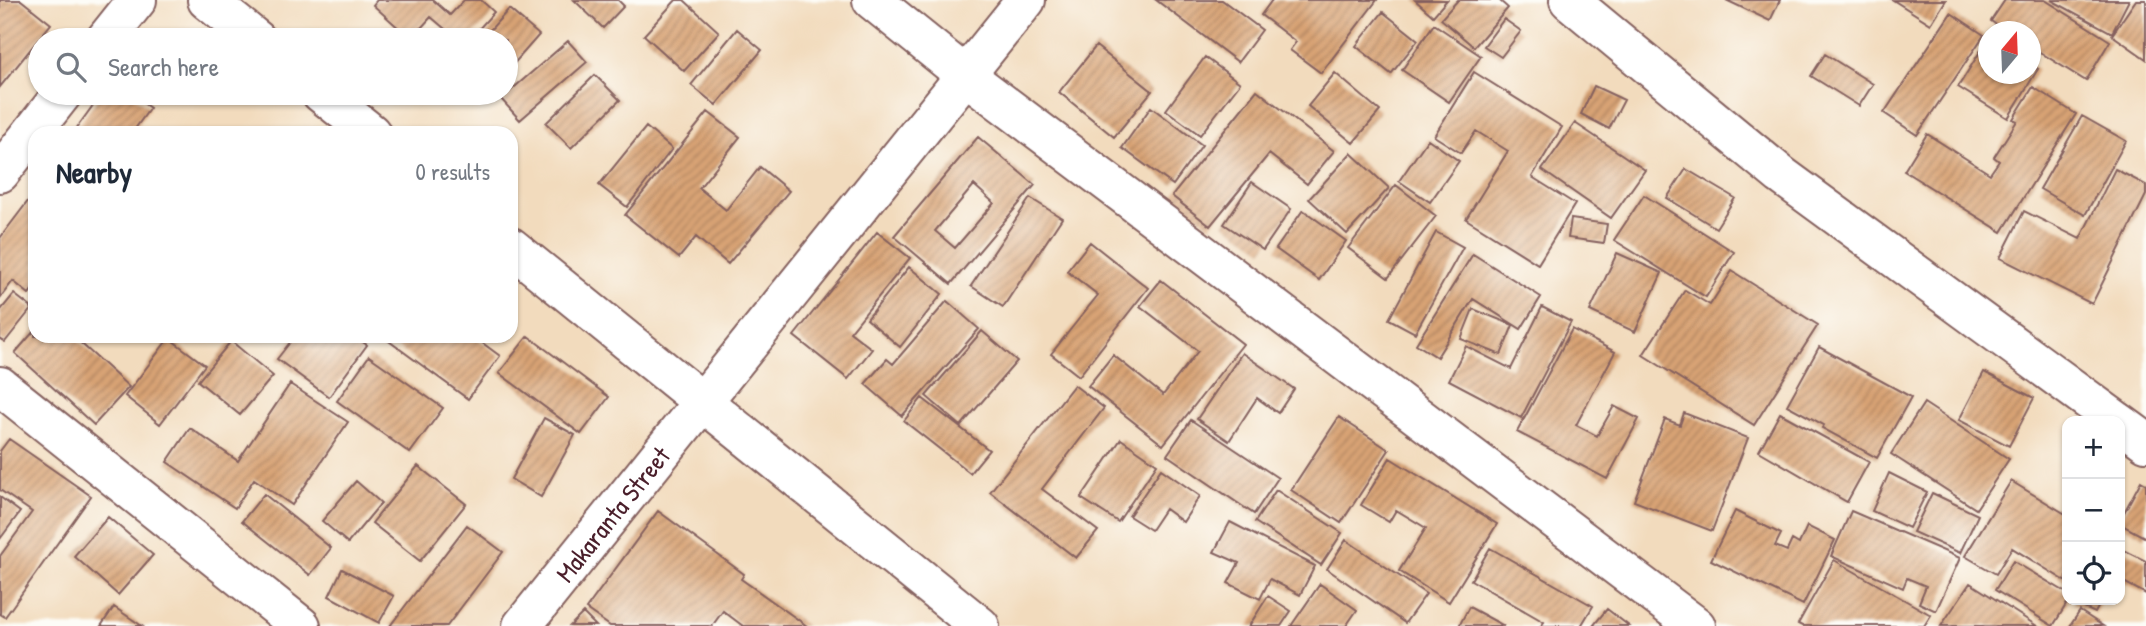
<!DOCTYPE html>
<meta charset="utf-8">
<style>
:root{--surface:#fff;--page:#f6f6f7;--text:#1f2937;--muted:#747a83;--line:#e0e1e3}
body{margin:0;font-family:"Patrick Hand",sans-serif;background:var(--page);color:var(--text)}
.controls{position:absolute;right:21px;bottom:21px;display:grid;overflow:hidden;border-radius:14px;box-shadow:0 2px 5px #0004}
.controls button{width:63px;height:63px;display:grid;place-items:center;padding:0;border:0;border-bottom:2px solid var(--line);background:var(--surface);color:var(--text);font:35px sans-serif}
.compass{position:absolute;left:1978px;top:21px;width:63px;height:63px;border-radius:50%;background:var(--surface);box-shadow:0 2px 5px #0004;rotate:19deg}
.list{margin:0;padding:0;list-style:none}
h2{display:flex;justify-content:space-between;align-items:center;height:91px;margin:0;padding:0 28px;font-size:30px}
h2 small{font-size:23px;font-weight:400;color:var(--muted)}
.icon{flex:none;width:38px;height:38px;fill:none;stroke:currentColor;stroke-width:2;stroke-linecap:round;stroke-linejoin:round}
.map{position:relative;flex:none;width:2146px;height:626px;overflow:hidden}
.search{position:absolute;background:var(--surface);box-shadow:0 2px 5px #0004;left:28px;top:28px;width:490px;height:77px;display:flex;align-items:center;gap:18px;box-sizing:border-box;padding:0 24px;border-radius:38px;color:var(--muted);font-size:26px}
.panel{position:absolute;background:var(--surface);box-shadow:0 2px 5px #0004;left:28px;top:126px;width:490px;height:217px;border-radius:21px}
.map>svg:first-child{display:block}
</style>
<div class="map">
<svg width="2146" height="626" viewBox="0 0 2146 626">
<defs>
<pattern id="building-hatch" width="6" height="6" patternUnits="userSpaceOnUse" patternTransform="scale(1.75)"><rect width="6" height="6" fill="#d8a375"/><path d="M-1 1l2-2M0 6l6-6M5 7l2-2" fill="none" stroke="#b18460"/></pattern>
</defs>
<rect width="100%" height="100%" fill="#fdfcf7"/>
<filter id="ink" filterUnits="userSpaceOnUse"><feTurbulence type="fractalNoise" baseFrequency=".0143" numOctaves="2"/><feDisplacementMap in="SourceGraphic" scale="14" xChannelSelector="R" yChannelSelector="G"/><feConvolveMatrix kernelMatrix="1 2 1 2 8 2 1 2 1" color-interpolation-filters="sRGB"/></filter>
<filter id="wash" filterUnits="userSpaceOnUse"><feTurbulence type="fractalNoise" baseFrequency=".00686" numOctaves="4" result="noise"/><feDisplacementMap in="SourceGraphic" scale="28" xChannelSelector="R" yChannelSelector="G"/><feGaussianBlur stdDeviation="1.57" result="paint"/><feColorMatrix in="noise" values="0 0 0 0 0 0 0 0 0 0 0 0 0 0 0 0 0 1.4 0 .05"/><feComposite in="paint" operator="in"/></filter>
<g filter="url(#wash)">
<rect width="100%" height="100%" fill="#f2dbbd"/>
<g id="blocks">
<path fill="url(#building-hatch)" fill-rule="evenodd" d="M0 0H21L51 24 0 87Z
M377 0H433L450 15 464 0H481L494 12 469 40H458L431 17 411 39 373 5Z
M574 0H618L624 6 603 28Z
M676 0H684L719 32 684 71 644 35Z
M1156 0H1222L1262 30 1238 62Z
M1272 0H1377L1321 73 1290 50 1296 42 1261 15Z
M1415 0H1447L1433 16Z
M1458 0H1499L1508 8 1474 47 1441 19Z
M1726 0H1780L1770 21Z
M1893 0H1946L1931 24Z
M2005 0H2045L2110 41 2086 81 2030 46V32H2007L1991 21Z
M2051 0H2129L2112 33Z
M2136 0H2146V59L2112 35Z
M509 9 539 35 510 68 506 64V40H481Z
M1383 12 1418 40 1391 74 1356 46Z
M1951 13 1984 35 1917 135 1884 113Z
M1504 19 1521 31 1501 57 1484 46Z
M1434 24 1481 56 1449 102 1402 70Z
M737 29 762 50 716 105 691 85Z
M1988 39V74H2030V65L2038 69 2008 118 1958 87Z
M568 41 587 62 520 120 501 99Z
M1096 46 1152 91 1114 137 1059 92Z
M1825 54 1873 84 1859 106 1811 76Z
M1205 57 1240 83 1200 135 1166 110Z
M1474 72 1562 127 1532 177 1575 204 1538 264 1466 219 1508 151 1476 131 1461 153 1434 136Z
M1335 73 1380 111 1353 143 1308 106Z
M595 75 620 100 571 148 546 123Z
M1594 86 1624 100 1609 129 1581 114Z
M2033 87 2076 114 2002 232 1904 171 1927 134 1990 174 1999 161 1994 157 2017 121 2013 119Z
M1257 90 1334 151 1307 184 1269 154 1210 226 1172 196Z
M102 93H129L150 108 132 133H73Z
M1151 107 1202 145 1173 185 1122 148Z
M708 112 740 137 699 188 726 210 760 167 789 191 728 264 696 237 679 258 625 215Z
M2082 116 2126 141 2085 215 2040 189Z
M1575 123 1645 170 1611 218 1542 170Z
M646 127 672 149 627 207 599 185Z
M978 137 1035 185 951 284 894 236ZM974 185 994 203 955 248 935 231Z
M1428 139 1459 161 1430 202 1399 181Z
M1351 153 1389 188 1347 234 1309 199Z
M1686 169 1735 198 1716 228 1667 198Z
M2115 169 2146 185V195L2092 304 2000 258 2024 211 2080 239Z
M1252 182 1291 209 1263 250 1224 224Z
M1396 185 1436 216 1388 278 1348 248Z
M35 192V286L29 294 13 281 0 298V238Z
M1644 195 1734 252 1706 297 1614 240Z
M1030 198 1062 218 1003 307 971 286Z
M1303 210 1346 241 1319 280 1276 249Z
M1571 219 1607 224 1604 243 1568 238Z
M877 232 910 258 850 332 872 349 848 379 794 336Z
M1436 232 1463 247 1415 333 1389 319Z
M1090 242 1148 288 1079 376 1051 354 1098 295 1067 271Z
M1617 253 1662 273 1635 332 1590 311Z
M1473 254 1541 297 1521 329 1473 299 1437 357 1416 344Z
M909 267 942 294 900 347 867 319Z
M1732 271 1818 325 1754 425 1643 355 1685 290 1710 305Z
M1161 280 1243 344 1163 445 1088 386 1113 355 1163 395 1198 351 1140 306Z
M14 294 32 308 5 342 0 339V311Z
M947 301 979 329 902 416 865 384 887 359 893 364Z
M1542 307 1571 322 1521 418 1449 380 1466 346 1511 369Z
M1473 309 1513 325 1501 355 1461 339Z
M1572 329 1615 352 1576 425 1597 436 1614 406 1639 419 1607 479 1517 432Z
M35 330V336H73L129 387 94 425 15 353Z
M982 331 1017 361 961 426 926 396Z
M295 336H354L367 345 329 397 277 359Z
M382 336H473L500 356 468 399Z
M528 336 609 397 581 434 499 373Z
M169 338 205 365 160 424 125 396Z
M231 341 273 376 240 415 198 381Z
M1819 347 1911 397 1877 458 1822 428 1824 425 1787 405Z
M1242 353 1294 389 1278 413 1257 398 1229 441 1197 419Z
M369 356 443 408 410 453 337 401Z
M1984 372 2034 398 2009 446 1959 420Z
M290 384 348 422 292 505 254 479 235 508 167 462 190 428 238 461Z
M1074 385 1104 408 1042 489 1098 531 1076 558 990 492Z
M922 398 989 450 970 473 904 421Z
M1924 403 2009 459 1976 509 1891 454Z
M1684 413 1748 438 1712 531 1634 501 1665 419 1680 425Z
M1780 413 1869 462 1847 502 1759 451Z
M1339 417 1389 450 1341 523 1291 490Z
M544 418 575 435 541 497 511 479Z
M1191 420 1278 478 1254 514 1167 455Z
M9 439 91 496 5 617 0 614V556L32 512 0 490V451Z
M1121 439 1157 464 1118 522 1081 498Z
M1390 458 1497 524 1449 602 1399 571 1426 528 1396 510 1389 522 1361 505Z
M418 466 466 504 420 561 372 523Z
M1161 469 1200 496 1183 522 1165 509 1151 530 1129 516Z
M1889 473 1927 492 1909 528 1872 511Z
M356 481 381 503 348 543 322 521Z
M2011 481 2067 515V582L2012 548 1996 574 1965 556Z
M2141 481 2146 484V538L2120 524V520Z
M1276 490 1342 533 1321 565 1255 522Z
M1932 493 1978 515 1960 553 1913 532Z
M264 494 331 548 310 575 242 521Z
M0 497 20 512 0 539Z
M658 511 744 574 741 579 807 626H743L723 611 712 626H610L586 609Z
M1735 511 1781 534 1775 546 1787 551 1792 540 1799 544 1807 526 1835 540 1803 605 1711 560Z
M1851 511 1960 558 1936 611 1919 603 1926 586 1907 578 1903 588 1831 556Z
M108 517 153 555 118 595 74 556Z
M1230 522 1315 566 1300 595 1270 579 1260 599 1228 583 1239 563 1214 552Z
M467 525 503 552 447 626H390Z
M1346 540 1426 594 1405 623 1327 569Z
M1490 548 1593 606 1581 626H1541L1544 622 1471 580Z
M2120 548 2146 561V594L2120 580Z
M1834 560 1931 615 1924 626H1802L1798 624Z
M2013 561 2067 593V600H2069L2053 626 1995 590Z
M342 569 394 596 379 623 329 596Z
M1970 583 2037 626H1941Z
M1320 584 1357 610 1346 626H1291Z
M1268 596 1291 611 1281 626H1249Z
M2075 600H2102L2095 613 2073 603Z
M114 607 142 626H101Z
M1469 607 1504 626H1459Z
M1607 609 1629 626H1593Z
M2080 611 2103 626H2070Z
M583 613 596 626H570Z"/>
</g>
</g>
<g filter="url(#ink)">
<use href="#blocks" fill-opacity="0" stroke="#85615e" stroke-width="2"/>
<g fill="none" stroke-linecap="round" stroke-linejoin="round">
<g stroke="#85615e" stroke-width="42">
<g id="street">
<path d="M207 0 257 40"/>
<path d="M872 0 965 75 1696 626"/>
<path d="M1569 0 1781 175 2117 421"/>
<path d="M105 40 137 0"/>
<path d="M321 93 371 133"/>
<path d="M0 173 63 93"/>
<path d="M511 247 980 626"/>
<path d="M0 386 301 626"/>
<path d="M2120 423 2146 442"/>
<path id="s1" d="M522 626 1026 0"/>
</g>
</g>
<use href="#street" stroke="#fff" stroke-width="38"/>
</g>
</g>
<g text-anchor="middle" dominant-baseline="central" stroke-width="6" stroke-linejoin="round" paint-order="stroke">
<g font-size="26" fill="#4a1f2b" stroke="#fdfcf7">
<text stroke="none"><textPath href="#s1" startOffset="144">Makaranta Street</textPath></text>
</g>
</g>
</svg>
<div class="controls">
<button>+</button>
<button>−</button>
<button><svg class="icon" aria-label="locate" viewBox="0 0 24 24"><circle cx="12" cy="12" r="6"/><path d="M12 2v4M12 18v4M2 12h4M18 12h4"/></svg></button>
</div>
<svg class="compass" viewBox="-18 -18 36 36"><path d="M0-13l5 13h-10z" fill="#e53935"/><path d="M0 13l5-13h-10z" fill="#747a83"/></svg>
<div class="search"><svg class="icon" aria-label="search" viewBox="0 0 24 24"><circle cx="10" cy="10" r="6"/><path d="M15 15l6 6"/></svg>Search here</div>
<section class="panel">
<h2>Nearby<small>0 results</small></h2>
<ul class="list">
</ul>
</section>
</div>
